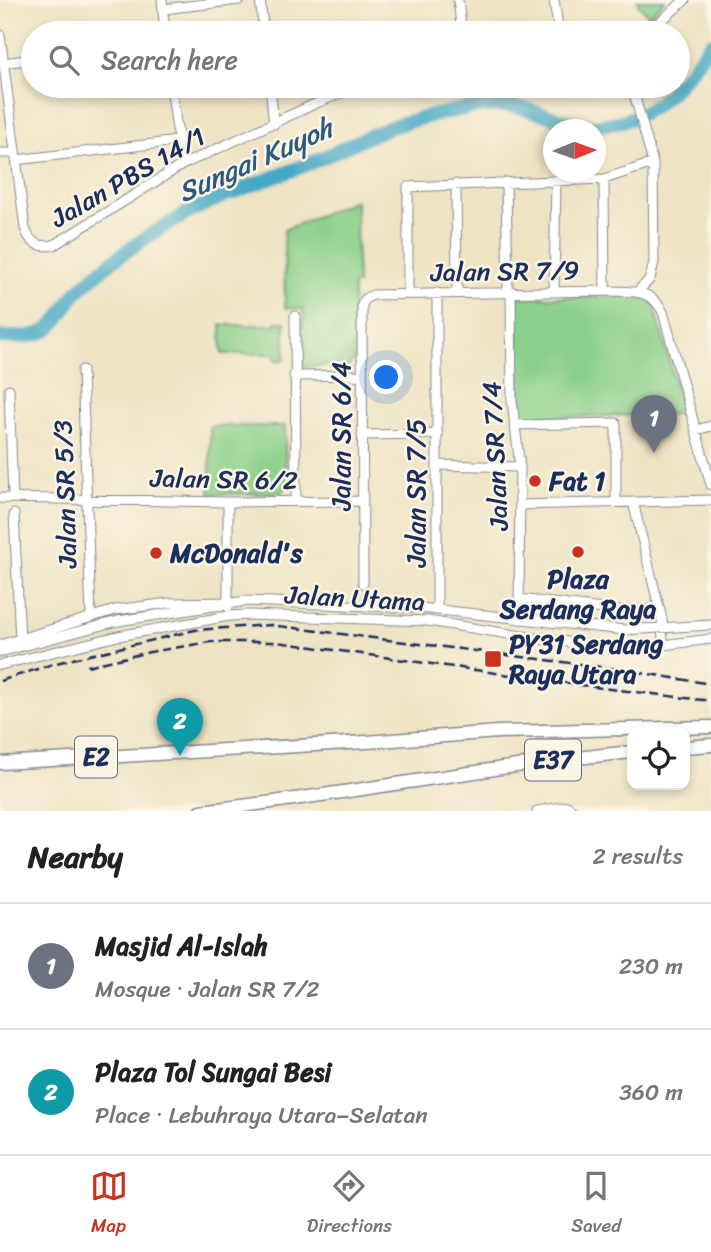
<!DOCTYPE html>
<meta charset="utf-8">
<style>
:root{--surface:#fff;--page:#f6f6f6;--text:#222;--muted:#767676;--line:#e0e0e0;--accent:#c8321e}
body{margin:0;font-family:Sriracha,sans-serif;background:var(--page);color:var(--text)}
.controls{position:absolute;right:21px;bottom:21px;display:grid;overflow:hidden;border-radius:14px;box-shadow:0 4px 10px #0003}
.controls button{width:63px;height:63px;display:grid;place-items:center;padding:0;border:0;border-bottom:2px solid var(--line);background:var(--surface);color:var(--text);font:35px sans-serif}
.compass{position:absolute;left:543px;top:119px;width:63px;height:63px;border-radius:50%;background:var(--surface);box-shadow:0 4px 10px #0003;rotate:89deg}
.you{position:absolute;left:387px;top:378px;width:24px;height:24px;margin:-18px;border:5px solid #fff;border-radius:50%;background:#1a73e8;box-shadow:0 0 0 10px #1a73e833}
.badge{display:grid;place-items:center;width:46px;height:46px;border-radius:50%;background:var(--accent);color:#fff;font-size:23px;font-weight:700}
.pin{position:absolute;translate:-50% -58px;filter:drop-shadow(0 2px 4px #0008)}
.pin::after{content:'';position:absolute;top:37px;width:24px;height:21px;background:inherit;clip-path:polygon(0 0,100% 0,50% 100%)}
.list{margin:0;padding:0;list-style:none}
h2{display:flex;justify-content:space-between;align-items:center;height:91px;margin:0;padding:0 28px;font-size:30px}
h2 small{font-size:23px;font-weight:400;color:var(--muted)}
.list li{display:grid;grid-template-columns:46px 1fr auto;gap:21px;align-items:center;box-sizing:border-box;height:126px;padding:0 28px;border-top:2px solid var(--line)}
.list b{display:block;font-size:26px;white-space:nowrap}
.list p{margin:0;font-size:23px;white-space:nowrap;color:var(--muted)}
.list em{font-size:23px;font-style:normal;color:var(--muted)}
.icon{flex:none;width:38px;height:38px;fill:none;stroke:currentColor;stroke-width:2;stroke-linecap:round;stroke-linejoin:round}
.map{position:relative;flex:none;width:711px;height:811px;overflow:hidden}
.search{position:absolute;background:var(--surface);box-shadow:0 4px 10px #0003;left:21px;right:21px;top:21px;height:77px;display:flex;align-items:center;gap:18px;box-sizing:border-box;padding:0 24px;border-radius:38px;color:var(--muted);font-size:26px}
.sheet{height:343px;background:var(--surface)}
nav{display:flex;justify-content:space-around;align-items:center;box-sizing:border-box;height:98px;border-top:2px solid var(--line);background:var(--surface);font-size:19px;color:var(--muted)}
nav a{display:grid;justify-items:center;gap:4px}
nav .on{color:var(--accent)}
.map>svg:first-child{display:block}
</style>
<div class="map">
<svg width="711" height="811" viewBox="0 0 711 811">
<rect width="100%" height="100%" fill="#fcf5e5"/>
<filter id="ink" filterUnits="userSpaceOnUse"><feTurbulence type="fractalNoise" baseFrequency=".0143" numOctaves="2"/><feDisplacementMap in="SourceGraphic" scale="14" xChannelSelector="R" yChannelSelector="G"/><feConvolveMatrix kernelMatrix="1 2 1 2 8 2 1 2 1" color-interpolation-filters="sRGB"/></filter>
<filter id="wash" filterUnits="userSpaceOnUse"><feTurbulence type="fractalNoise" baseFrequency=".00686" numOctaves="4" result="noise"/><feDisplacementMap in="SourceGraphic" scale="28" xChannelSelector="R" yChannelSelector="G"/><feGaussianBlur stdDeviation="1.57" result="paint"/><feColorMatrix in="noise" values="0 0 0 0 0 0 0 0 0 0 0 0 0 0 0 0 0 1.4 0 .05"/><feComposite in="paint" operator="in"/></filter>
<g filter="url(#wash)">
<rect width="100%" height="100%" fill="#eee3c3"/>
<path fill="#8bd08a" stroke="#538074" stroke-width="2" d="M637 0H665L649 16 639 5Z
M356 200 357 285H353L354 360 348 366H305L299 361V327L303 326V309L285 308 284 230Z
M517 297H640L654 304 683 414 519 418Z
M276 322H285V360H276L275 354H222L221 325H275Z
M210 426H285L286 488 280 493 210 494Z"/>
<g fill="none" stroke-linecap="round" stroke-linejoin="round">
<path stroke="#45a8c5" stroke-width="14" d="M0 337C14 337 35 338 47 330 61 321 67 301 80 289 111 259 150 234 188 213 225 193 266 181 306 165 338 152 370 133 403 123 429 116 459 109 486 106 526 102 548 119 584 125 597 127 613 123 626 120 665 108 688 74 711 43"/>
</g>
</g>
<g filter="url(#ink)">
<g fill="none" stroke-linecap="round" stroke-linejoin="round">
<g stroke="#848990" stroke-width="11">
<path id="minor" d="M162 0 165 33
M260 0 264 33
M458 0 462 33
M554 0 559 33
M163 9 240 0
M647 33 685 0
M0 35 25 228C29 242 38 248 54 245L182 165 319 102 359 86
M3 63 33 59
M171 86 182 165
M270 86 274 124
M632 86 653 163 654 262 650 279 637 292
M0 153H15
M16 160 178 141
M604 179 605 291
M506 182 508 291
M456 184 457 292
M511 291 512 401 520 467 519 619
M554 291 556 180
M408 293V187L604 179 653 163
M295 316 296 501
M82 370 91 616
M294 376 362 375
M9 389 13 498
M514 425 616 423V502
M696 430 711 426
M362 435 438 434
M438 465 520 467
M0 498 228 502 363 501
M228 502V607
M633 502 662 619 663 645
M520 505 711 500
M14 514 20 640
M363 583 362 305 366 298 373 295 605 291C630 292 650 287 663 312L711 485
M519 599 619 611 659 609
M437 610V293
M0 645 115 610 169 603 227 602
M0 652 118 621 246 601 420 608 624 630 711 625
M0 665 118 636 229 616 247 615 428 621 547 640 618 647 663 645 711 639
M537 811 567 806 574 811"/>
</g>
<g stroke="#848990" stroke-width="15">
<path id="highway" d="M685 747 711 745
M0 763 366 742 498 732 711 727
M201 811C346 795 488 766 632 752"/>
</g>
<use href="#minor" stroke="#fff" stroke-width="9"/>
<use href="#highway" stroke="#fff" stroke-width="12"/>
<path stroke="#1b2f5e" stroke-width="2.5" stroke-dasharray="10 5" stroke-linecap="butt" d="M87 666 150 652 210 642H277L602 688 711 701
M0 681 56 663 195 630 271 625 617 669 711 684"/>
</g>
</g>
<g fill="#c8321e" stroke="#fcf5e5" stroke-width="2.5">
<circle cx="535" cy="481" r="7"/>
<circle cx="578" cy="552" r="7"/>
<circle cx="156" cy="553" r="7"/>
<rect x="484" y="650" width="18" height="18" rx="3.5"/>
</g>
<g text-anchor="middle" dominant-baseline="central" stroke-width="5" stroke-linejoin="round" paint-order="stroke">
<g fill="#fcf5e5" stroke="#5e6a86" stroke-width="2">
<rect x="75" y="736.5" width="42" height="41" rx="5"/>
<rect x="525" y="739.5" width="56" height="41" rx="5"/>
</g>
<g font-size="24" font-weight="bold" fill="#1b2f5e">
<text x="96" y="757">E2</text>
<text x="553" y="760">E37</text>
</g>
<g font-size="26" fill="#1b2f5e" stroke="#fcf5e5">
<text transform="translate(128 177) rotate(-30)">Jalan PBS 14/1</text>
<text transform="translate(505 271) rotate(-1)">Jalan SR 7/9</text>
<text transform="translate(341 436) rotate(-90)">Jalan SR 6/4</text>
<text transform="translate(495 456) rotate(-93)">Jalan SR 7/4</text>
<text transform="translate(224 479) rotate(1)">Jalan SR 6/2</text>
<text transform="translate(416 493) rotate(-90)">Jalan SR 7/5</text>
<text transform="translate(65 494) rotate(-92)">Jalan SR 5/3</text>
<text transform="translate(355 598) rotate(3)">Jalan Utama</text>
</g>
<g font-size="26" font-weight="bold" fill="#1b2f5e" stroke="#fcf5e5" text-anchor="start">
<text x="549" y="481">Fat 1</text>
<text x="170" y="553">McDonald's</text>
<text x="578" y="579" text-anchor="middle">Plaza<tspan x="578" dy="30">Serdang Raya</tspan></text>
<text x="509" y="644">PY31 Serdang<tspan x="509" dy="30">Raya Utara</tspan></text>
</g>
<g font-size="28" font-style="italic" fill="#2a5982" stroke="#fcf5e5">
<text transform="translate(255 160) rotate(-24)">Sungai Kuyoh</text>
</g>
</g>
</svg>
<div class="controls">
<button><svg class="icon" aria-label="locate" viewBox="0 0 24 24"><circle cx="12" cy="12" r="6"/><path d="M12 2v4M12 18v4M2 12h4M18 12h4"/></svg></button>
</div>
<svg class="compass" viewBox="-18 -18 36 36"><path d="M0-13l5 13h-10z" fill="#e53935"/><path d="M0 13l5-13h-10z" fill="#767676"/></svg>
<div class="you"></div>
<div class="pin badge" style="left:654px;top:453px;background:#6b7280">1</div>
<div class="pin badge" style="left:180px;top:756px;background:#0f9aa8">2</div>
<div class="search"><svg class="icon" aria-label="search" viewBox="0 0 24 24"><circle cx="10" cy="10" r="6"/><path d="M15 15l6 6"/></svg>Search here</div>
</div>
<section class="sheet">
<h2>Nearby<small>2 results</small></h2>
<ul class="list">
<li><span class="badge" style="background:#6b7280">1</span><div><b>Masjid Al-Islah</b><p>Mosque · Jalan SR 7/2</p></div><em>230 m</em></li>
<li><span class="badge" style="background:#0f9aa8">2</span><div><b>Plaza Tol Sungai Besi</b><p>Place · Lebuhraya Utara–Selatan</p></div><em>360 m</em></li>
</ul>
</section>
<nav>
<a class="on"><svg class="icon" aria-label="map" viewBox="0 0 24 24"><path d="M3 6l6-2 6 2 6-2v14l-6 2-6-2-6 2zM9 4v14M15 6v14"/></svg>Map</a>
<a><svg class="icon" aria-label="directions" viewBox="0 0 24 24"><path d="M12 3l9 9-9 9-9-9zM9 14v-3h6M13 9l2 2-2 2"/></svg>Directions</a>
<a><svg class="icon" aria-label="saved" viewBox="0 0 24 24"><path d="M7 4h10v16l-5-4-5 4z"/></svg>Saved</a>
</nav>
